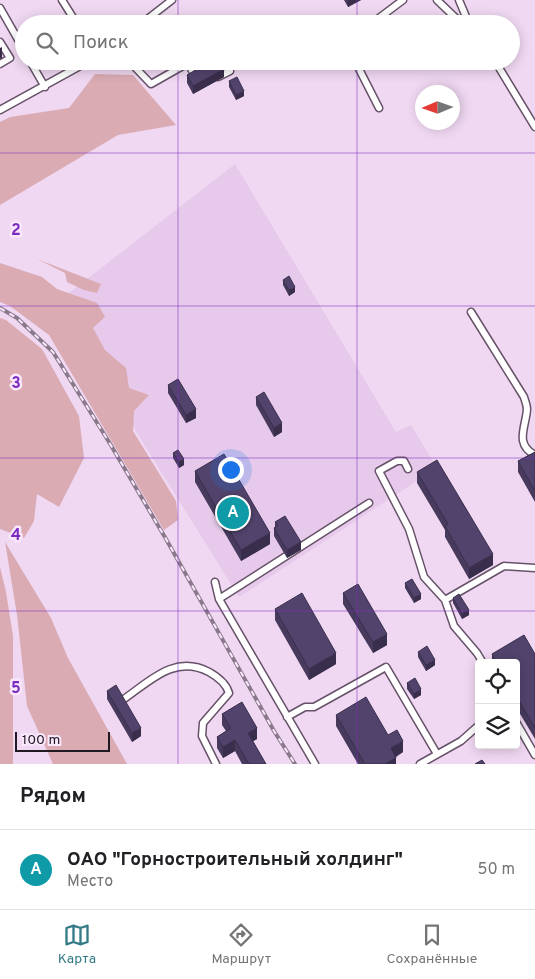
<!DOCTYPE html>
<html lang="ru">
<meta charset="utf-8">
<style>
:root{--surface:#fff;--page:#f2f2f2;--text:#202124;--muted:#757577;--line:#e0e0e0;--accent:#347a87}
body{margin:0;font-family:Overpass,sans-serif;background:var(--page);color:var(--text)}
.controls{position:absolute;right:15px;bottom:15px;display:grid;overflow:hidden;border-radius:5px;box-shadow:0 2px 12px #0003}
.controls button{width:45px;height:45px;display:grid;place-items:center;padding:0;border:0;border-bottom:1px solid var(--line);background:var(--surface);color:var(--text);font:25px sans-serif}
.compass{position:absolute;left:415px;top:85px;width:45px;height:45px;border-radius:50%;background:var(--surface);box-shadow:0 2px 12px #0003;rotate:268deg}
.scale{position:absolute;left:15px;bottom:12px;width:95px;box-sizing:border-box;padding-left:5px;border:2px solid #211922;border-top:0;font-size:14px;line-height:18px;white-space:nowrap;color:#211922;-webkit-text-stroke:4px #fae7fc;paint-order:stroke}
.you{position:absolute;left:230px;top:469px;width:18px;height:18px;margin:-12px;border:4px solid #fff;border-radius:50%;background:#1a73e8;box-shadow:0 0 0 8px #1a73e833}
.badge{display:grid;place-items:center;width:32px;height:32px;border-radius:50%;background:var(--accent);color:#fff;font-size:16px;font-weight:700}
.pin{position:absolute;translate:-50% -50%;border:2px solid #fff;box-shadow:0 1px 5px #0006}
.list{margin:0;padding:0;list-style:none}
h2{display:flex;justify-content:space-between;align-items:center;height:65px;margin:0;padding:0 20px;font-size:21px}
h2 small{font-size:16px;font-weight:400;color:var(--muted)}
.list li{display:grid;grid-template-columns:32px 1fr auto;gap:15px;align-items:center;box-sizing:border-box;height:80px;padding:0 20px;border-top:1px solid var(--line)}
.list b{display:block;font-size:19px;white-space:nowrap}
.list p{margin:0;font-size:16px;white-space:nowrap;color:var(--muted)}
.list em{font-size:16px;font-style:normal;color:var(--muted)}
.icon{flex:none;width:28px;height:28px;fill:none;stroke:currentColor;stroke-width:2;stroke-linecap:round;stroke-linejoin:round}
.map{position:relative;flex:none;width:535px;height:764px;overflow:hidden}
.search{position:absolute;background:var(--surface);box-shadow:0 2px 12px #0003;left:15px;right:15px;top:15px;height:55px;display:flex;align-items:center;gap:12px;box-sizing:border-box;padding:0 18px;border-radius:28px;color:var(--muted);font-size:19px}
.sheet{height:145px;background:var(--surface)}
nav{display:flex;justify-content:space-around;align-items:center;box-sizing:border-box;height:70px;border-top:1px solid var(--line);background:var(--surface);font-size:14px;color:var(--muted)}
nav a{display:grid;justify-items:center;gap:2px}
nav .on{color:var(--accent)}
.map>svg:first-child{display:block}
</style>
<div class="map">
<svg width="535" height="764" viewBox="0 0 535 764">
<rect width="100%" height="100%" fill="#f0d8f2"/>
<path fill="#e7caeb" d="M235 164 396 432 411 425 437 468 239 597 56 303Z"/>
<path fill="#daabb3" d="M95 74 133 75 176 125 118 135 0 205V122L10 117 69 108Z
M37 259 101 284 97 293 84 290 67 282 65 273Z
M0 263 42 277 57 289 97 303 105 317 93 328 105 350 126 368 129 388 149 395 134 411 133 431 176 501 178 520 164 530 49 335 10 306 0 302Z
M0 318 6 320 42 349 79 416 84 458 59 507 37 494 34 521 24 538 0 529Z
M5 542 51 618 68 658 127 764H53L27 706 17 615Z
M0 567 6 592 13 636V764H0Z"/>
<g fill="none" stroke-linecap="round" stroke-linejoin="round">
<g stroke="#665268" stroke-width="9">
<path id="minor" d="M62 0 77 24
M437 0 462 24
M459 0 469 24
M0 8 24 50
M141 24 172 0
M371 24 403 0
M0 42 10 58 0 64
M30 61 45 87
M129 61 151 84 188 63 196 78
M355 61 379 108
M495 61 535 127
M218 77 230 71
M0 110 89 61
M471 312 524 397C525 401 527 405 527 409 526 427 514 444 535 455
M408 469 404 461H397L379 471 409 529 424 577 445 600 454 626 477 653 483 663
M215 582 219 599 315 764
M219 599 369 503
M445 600 504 566 535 568
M124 699C150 681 175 654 209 672 218 677 226 683 229 693L203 723 202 736 216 764
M287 717 305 707H314L386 667 437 754
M516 722 535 755
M420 764 461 741 479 725"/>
</g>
<use href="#minor" stroke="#fff" stroke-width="6"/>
<g stroke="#89798b" stroke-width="4">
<path id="rail" d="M0 308 17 318 53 352 109 442 166 539 274 731 295 764"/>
</g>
<use href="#rail" stroke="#fae7fc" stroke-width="2" stroke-dasharray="5.5" stroke-linecap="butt"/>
</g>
<path fill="#473a5d" d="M344 0H361L348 7Z
M187 75 224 77 193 94 187 83Z
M229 81 244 96 236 100 229 87Z
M283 280 295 292 289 296 283 285Z
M168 385 196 418 186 423 168 393Z
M256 397 282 432 274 437 256 405Z
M535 452V502L518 472V461Z
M173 453 184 465 179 468 173 458Z
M195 471 270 544 241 561 195 482Z
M417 472 493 565 469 579 445 537V530L417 483Z
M275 522 301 550 287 558 274 536V528L275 527Z
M405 583 421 599 414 603 405 588Z
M343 593 387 645 373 653 343 604Z
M453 598 469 615 462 619 453 603Z
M275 609 336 664 309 680 275 620Z
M418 652 435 665 426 671 418 657Z
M492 654H535V739L516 707V663H492Z
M407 683 421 695 414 699 407 689Z
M107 691 141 736 132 742 107 699Z
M222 714 257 739 253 741 266 764H242L235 751 223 758 217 748V737L226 731 222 725Z
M336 715 388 735 403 752 396 757V764H358L336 726Z"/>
<path fill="#392f4c" d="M348 0H361L348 7Z
M2 47V58L0 59V48Z
M224 69V77L193 94V86Z
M244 91V96L236 100V95Z
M295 287V292L289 296V290Z
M196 409V418L186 423V415Z
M282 423V432L274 437V428Z
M184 459V465L179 468V462Z
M270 533V544L241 561V550Z
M301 542V550L287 558V550Z
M493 554V565L469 579V568Z
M421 594V599L414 603V598Z
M469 610V615L462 619V614Z
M387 634V645L373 653V642Z
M336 653V664L309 680V669Z
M435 660V665L426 671V665Z
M421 689V695L414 699V694Z
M141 728V736L132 742V733Z
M257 728V739L248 744V733Z
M235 740V751L223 758V747Z
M403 741V752L391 759V748Z
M396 758V764H385Z"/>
<path fill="#52436c" stroke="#392f4c" d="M68 16 73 24H56Z
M211 61H220L224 69 193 86 187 75Z
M237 77 244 91 236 95 229 81Z
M289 276 295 287 289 290 283 280Z
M178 379 196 409 186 415 168 385Z
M264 392 282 423 274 428 256 397Z
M178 450 184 459 179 462 173 453Z
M535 452V491L518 461Z
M224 454 270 533 241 550 195 471Z
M437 460 493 554 469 568 445 526 448 524 417 472Z
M285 516 301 542 287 550 274 528 278 525 275 522Z
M412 579 421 594 414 598 405 583Z
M358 584 387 634 373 642 343 593Z
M302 593 336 653 309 669 275 609Z
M459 594 469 610 462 614 453 598Z
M524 635 535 654V728L516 696V663H497L492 654Z
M427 646 435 660 426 665 418 652Z
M415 678 421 689 414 694 407 683Z
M116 685 141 728 132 733 107 691Z
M366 697 388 735 397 730 403 741 391 748 396 758 385 764H365L336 715Z
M242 702 257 728 248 733 266 764H249L235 740 223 747 217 737 231 728 222 714Z
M482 760 485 764H475Z"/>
<path fill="none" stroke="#7b2cbf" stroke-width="1" stroke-opacity="0.55" d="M178 0V24M357 0V24M178 61V764M357 61V764M0 153H535M0 306H535M0 458H535M0 611H535"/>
<g font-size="16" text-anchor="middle" font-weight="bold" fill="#7b2cbf" stroke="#fae7fc" stroke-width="5" stroke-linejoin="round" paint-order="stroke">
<text x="16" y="235">2</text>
<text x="16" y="388">3</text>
<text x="16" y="540">4</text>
<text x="16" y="693">5</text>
</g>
</svg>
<div class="controls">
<button><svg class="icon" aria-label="locate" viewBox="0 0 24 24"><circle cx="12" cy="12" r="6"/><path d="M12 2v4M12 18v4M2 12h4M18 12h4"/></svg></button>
<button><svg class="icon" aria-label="layers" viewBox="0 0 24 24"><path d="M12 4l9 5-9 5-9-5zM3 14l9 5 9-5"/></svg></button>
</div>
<svg class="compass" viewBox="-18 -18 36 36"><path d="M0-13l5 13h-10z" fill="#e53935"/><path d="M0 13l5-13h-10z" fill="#757577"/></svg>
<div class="scale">100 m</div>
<div class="you"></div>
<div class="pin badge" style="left:233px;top:513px;background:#0f9aa8">A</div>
<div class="search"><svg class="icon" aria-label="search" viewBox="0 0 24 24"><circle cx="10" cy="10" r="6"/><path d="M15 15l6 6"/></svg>Поиск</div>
</div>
<section class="sheet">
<h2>Рядом<small></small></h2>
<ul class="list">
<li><span class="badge" style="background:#0f9aa8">A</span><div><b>ОАО &quot;Горностроительный холдинг&quot;</b><p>Место</p></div><em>50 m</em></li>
</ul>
</section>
<nav>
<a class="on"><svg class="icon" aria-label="map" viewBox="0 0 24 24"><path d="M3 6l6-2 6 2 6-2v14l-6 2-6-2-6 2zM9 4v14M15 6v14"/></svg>Карта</a>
<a><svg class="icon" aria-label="directions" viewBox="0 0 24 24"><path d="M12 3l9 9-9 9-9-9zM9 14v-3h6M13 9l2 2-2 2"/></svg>Маршрут</a>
<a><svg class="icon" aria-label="saved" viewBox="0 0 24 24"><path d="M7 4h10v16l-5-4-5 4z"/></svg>Сохранённые</a>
</nav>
